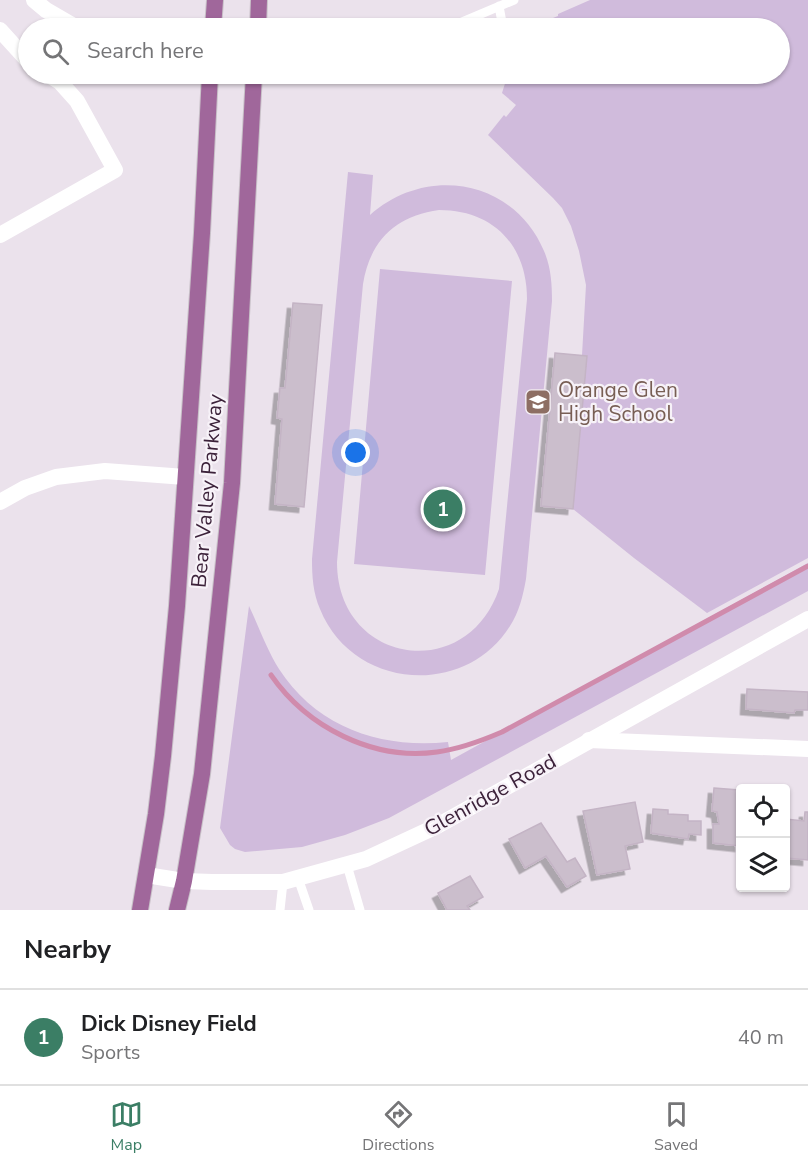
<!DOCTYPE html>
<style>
:root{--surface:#fff;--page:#f6f6f6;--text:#202124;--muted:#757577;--line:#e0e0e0;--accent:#3b7e65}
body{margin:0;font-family:"Nunito Sans",sans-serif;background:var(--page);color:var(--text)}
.controls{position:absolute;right:18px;bottom:18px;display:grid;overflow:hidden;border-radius:6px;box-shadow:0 2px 4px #0004}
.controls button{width:54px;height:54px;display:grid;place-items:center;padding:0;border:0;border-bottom:2px solid var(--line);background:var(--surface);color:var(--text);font:30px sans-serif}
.you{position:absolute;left:356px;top:453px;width:21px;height:21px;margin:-15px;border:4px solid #fff;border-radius:50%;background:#1a73e8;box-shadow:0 0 0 9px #1a73e833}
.badge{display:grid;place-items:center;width:39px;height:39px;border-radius:50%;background:var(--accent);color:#fff;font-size:20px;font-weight:700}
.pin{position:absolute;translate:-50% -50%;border:3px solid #fff;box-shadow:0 2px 6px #0006}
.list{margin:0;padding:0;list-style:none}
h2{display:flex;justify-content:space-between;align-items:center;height:78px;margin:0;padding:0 24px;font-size:26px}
h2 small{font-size:20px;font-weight:400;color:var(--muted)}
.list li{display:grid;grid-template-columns:39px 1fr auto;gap:18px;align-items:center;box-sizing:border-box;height:96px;padding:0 24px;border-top:2px solid var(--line)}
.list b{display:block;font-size:22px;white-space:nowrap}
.list p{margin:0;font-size:20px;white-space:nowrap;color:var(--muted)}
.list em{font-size:20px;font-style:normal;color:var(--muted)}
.icon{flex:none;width:33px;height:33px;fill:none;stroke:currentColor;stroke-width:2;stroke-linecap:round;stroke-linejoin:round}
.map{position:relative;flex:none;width:808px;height:910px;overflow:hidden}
.search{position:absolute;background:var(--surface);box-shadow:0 2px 4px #0004;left:18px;right:18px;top:18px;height:66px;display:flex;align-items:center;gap:15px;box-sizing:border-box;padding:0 21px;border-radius:33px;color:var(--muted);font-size:22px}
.sheet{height:174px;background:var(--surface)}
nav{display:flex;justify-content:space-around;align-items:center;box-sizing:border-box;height:84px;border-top:2px solid var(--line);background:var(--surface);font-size:16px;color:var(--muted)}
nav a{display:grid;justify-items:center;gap:3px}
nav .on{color:var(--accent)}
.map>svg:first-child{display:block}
</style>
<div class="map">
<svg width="808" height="910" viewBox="0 0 808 910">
<defs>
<filter id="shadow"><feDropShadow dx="-5.5" dy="5.5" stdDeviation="0" flood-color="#0004"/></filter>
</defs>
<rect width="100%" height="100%" fill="#ebe2ec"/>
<path fill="#d0bbdc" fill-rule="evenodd" d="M590 0H808V558L707 613 634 558 573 509 587 356 582 355 586 285 579 251 571 226 562 208 553 198 488 135 504 115 506 117 516 105 502 93 508 74H550L555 83 562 79 560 74H780V28H544L548 20 558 16V14Z
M348 172 373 175 370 215C426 165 514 179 544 251 551 267 552 284 552 301L526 579C523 596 519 612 510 626 464 699 352 689 320 609 313 593 312 576 312 559ZM439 210C493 210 527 245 527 299L499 589C466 685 337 664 337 562L363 284C370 241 395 216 439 210Z
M380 269 512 281 485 575 354 564Z
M808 563V591L389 818 345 835 302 847 245 852 235 849 230 845 220 828 249 606C259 627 267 650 279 669 317 728 382 749 448 742L451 760Z"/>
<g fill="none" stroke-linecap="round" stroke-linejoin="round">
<path stroke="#d08bac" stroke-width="5" d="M271 675C307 727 373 761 437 752 460 749 481 741 502 732L808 566"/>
</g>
<path fill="#cbbecc" stroke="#c4b4c5" stroke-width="1.5" filter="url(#shadow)" d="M293 303 322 305 304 507 275 504 282 419 277 418 280 388H285Z
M555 353 587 356 573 509 541 506Z
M747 689 808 692V710H795L794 713 746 709Z
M714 788 739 790 740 846 713 843V824H719L717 812 712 811Z
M635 802 643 842 625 846 630 869 597 875 583 811Z
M653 809 668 810V814L688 815V821H701V835L689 834 688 839 651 833Z
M805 812H808V860L786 858V819L804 821Z
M541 823 567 862 575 858 586 876 567 887 546 856 525 868 509 839Z
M470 876 483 897 467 906 470 910H447L438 893Z"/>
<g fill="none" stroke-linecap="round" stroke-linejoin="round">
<g stroke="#c8c1c8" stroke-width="18">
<path id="primary" d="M213 28 215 0
M258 28 259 0
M140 910 156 814 163 756 177 606 202 233 210 74
M177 910 184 881 202 774 232 483 254 74"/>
</g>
<path stroke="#fff" stroke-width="9" d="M499 6 503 28
M448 28 514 0
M347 865 360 910
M298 878 309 910
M280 910 283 882"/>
<path stroke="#fff" stroke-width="16" d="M0 30 28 61
M0 235 115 170 77 101 60 82 47 74
M0 502 25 488 56 477 105 471 185 477
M589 740 808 749"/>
<path stroke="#fff" stroke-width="16" d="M34 0 46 10 77 28
M146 875 184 881 212 882H283L366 859 437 826 808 619"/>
<use href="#primary" stroke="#a0679b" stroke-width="16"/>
</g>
<defs>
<g id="school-square" transform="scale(1.35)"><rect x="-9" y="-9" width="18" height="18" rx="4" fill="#8d6e63" stroke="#f7f2f8"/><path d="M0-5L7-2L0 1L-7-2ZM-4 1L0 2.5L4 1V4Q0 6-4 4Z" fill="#fff"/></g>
</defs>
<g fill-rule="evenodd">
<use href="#school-square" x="538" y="402"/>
</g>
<g text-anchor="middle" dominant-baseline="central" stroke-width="4.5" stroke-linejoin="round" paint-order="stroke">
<g font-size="21" fill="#785e54" stroke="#f7f2f8" text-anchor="start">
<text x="558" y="390">Orange Glen<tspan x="558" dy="24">High School</tspan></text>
</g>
<g font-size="21" fill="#3c223a" stroke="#f7f2f8">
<text transform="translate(207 491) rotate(-85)">Bear Valley Parkway</text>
<text transform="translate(490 795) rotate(-29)">Glenridge Road</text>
</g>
</g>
</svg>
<div class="controls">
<button><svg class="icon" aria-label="locate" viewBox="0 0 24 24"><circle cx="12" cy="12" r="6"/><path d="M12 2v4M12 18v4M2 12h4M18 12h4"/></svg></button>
<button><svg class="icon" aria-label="layers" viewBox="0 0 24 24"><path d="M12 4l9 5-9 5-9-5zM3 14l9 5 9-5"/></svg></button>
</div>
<div class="you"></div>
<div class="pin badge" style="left:443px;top:509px">1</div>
<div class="search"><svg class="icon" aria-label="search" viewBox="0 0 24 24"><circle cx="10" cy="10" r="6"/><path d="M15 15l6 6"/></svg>Search here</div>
</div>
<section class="sheet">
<h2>Nearby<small></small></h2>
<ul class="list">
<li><span class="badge">1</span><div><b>Dick Disney Field</b><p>Sports</p></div><em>40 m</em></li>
</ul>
</section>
<nav>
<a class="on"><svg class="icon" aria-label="map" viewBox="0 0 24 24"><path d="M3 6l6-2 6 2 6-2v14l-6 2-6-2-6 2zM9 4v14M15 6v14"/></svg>Map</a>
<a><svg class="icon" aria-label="directions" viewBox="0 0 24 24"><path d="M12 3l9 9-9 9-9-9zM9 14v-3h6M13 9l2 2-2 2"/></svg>Directions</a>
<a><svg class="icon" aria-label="saved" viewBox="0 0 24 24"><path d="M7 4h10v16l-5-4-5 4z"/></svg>Saved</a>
</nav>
